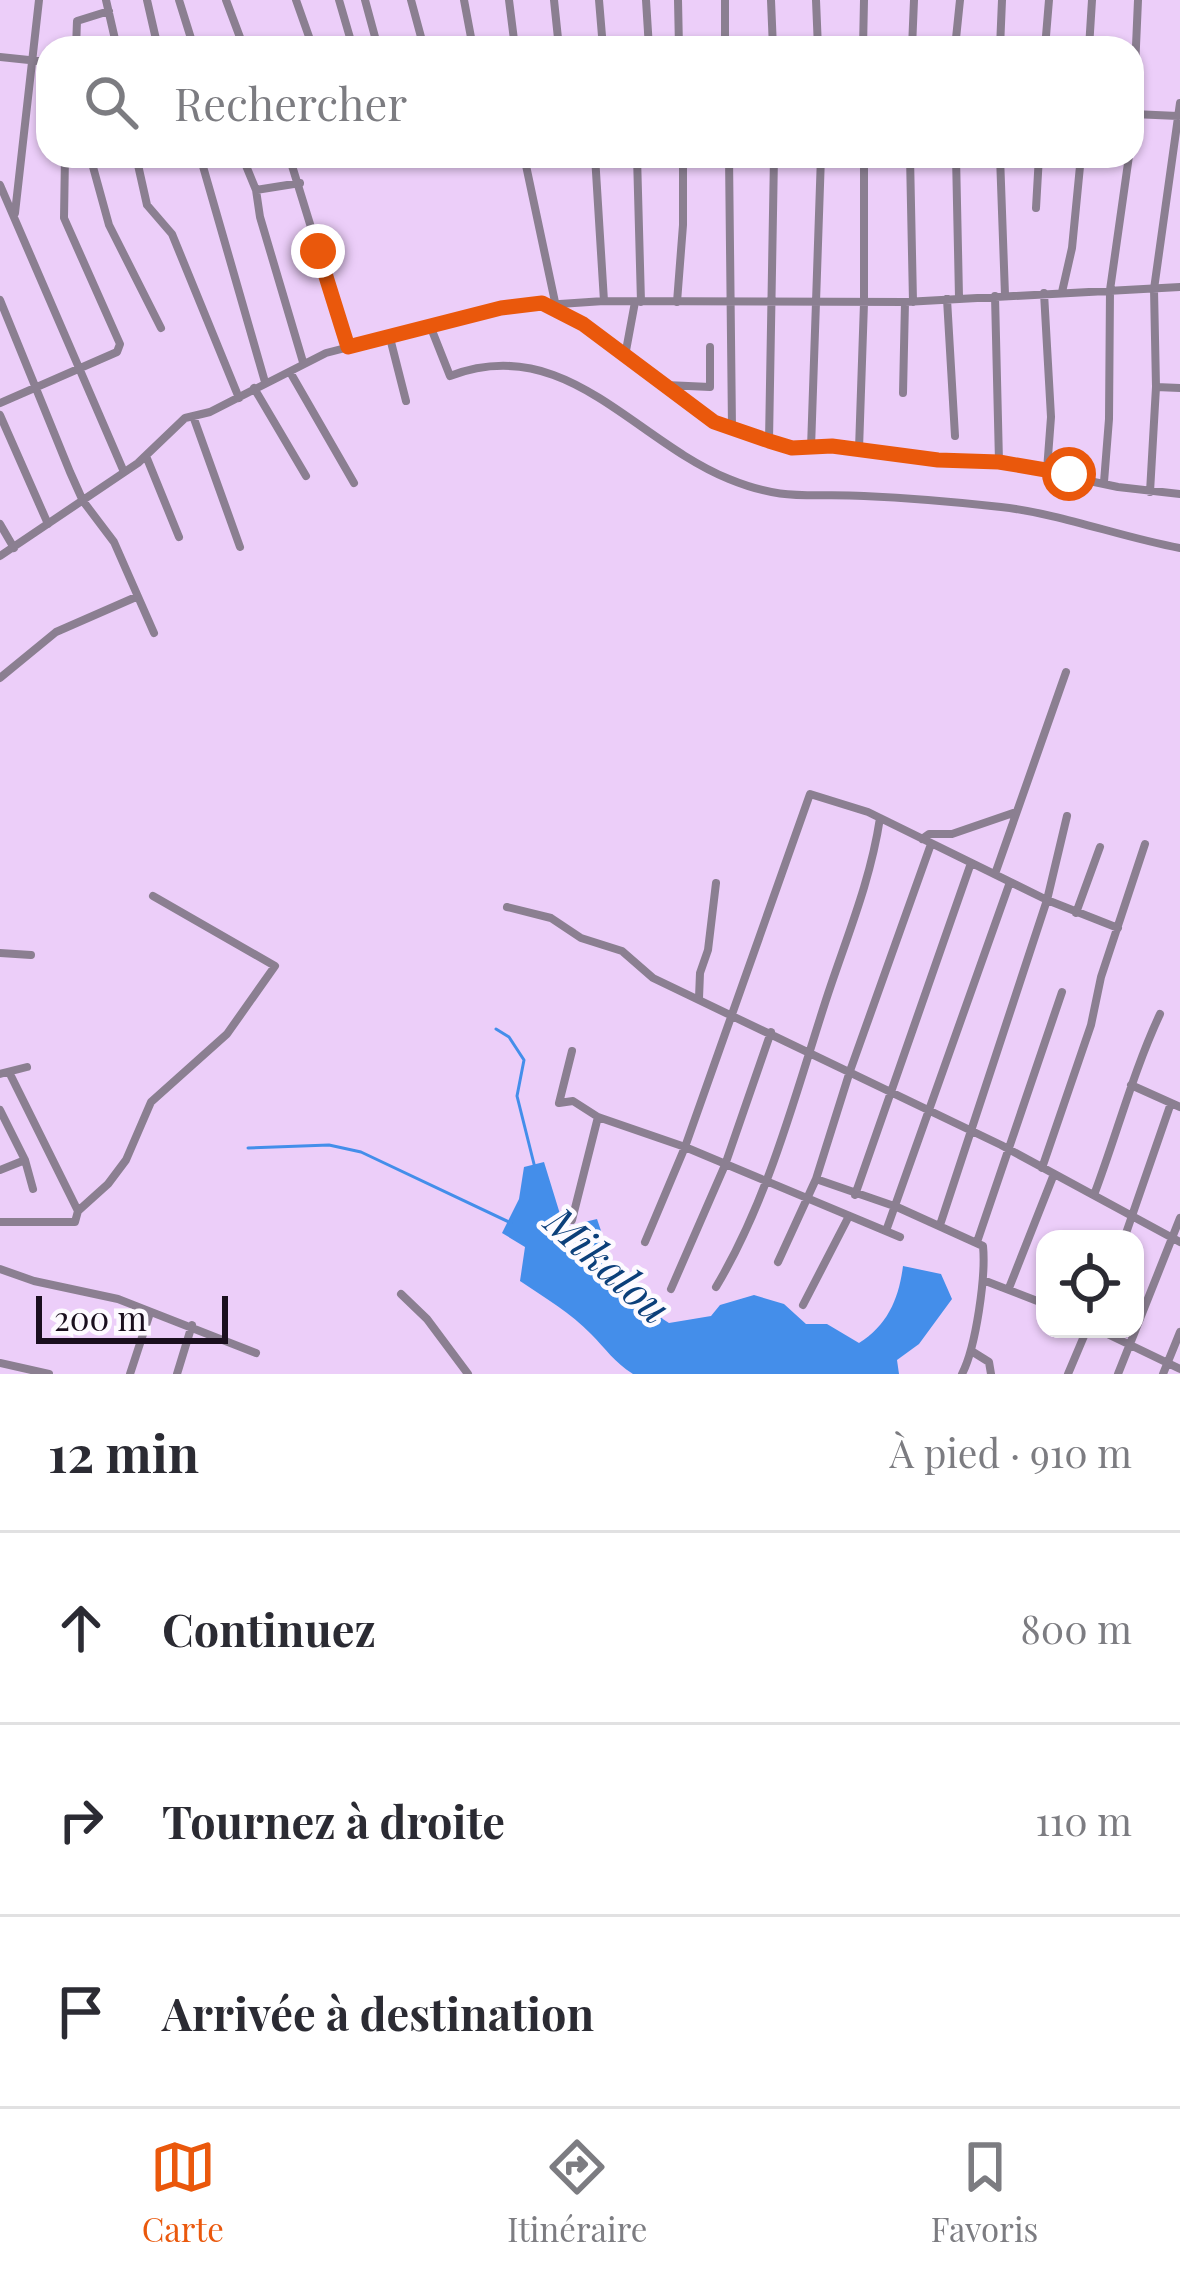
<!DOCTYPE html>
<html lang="fr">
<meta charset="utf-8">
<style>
:root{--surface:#fff;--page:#f2f2f3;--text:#2b2b33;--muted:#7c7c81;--line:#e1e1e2;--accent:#ea580c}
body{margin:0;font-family:"Playfair Display",serif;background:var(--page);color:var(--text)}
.controls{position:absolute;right:36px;bottom:36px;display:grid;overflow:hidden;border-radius:24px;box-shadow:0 3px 9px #0004}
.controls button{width:108px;height:108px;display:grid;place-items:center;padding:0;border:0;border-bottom:3px solid var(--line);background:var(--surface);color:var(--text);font:60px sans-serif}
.scale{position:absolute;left:36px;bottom:30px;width:192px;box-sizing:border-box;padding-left:12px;border:6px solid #1a0f1e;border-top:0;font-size:33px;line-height:42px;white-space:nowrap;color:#1a0f1e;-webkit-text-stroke:9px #fdfaff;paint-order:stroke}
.stop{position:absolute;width:36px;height:36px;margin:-27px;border:9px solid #ea580c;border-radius:50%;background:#fff}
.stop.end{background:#ea580c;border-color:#fff;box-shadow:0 3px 12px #0008}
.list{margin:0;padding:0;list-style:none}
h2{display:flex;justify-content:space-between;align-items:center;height:156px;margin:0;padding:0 48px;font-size:51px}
h2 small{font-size:39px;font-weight:400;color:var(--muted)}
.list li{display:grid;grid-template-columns:78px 1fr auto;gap:36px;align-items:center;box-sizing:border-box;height:192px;padding:0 48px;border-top:3px solid var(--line)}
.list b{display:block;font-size:45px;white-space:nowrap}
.list em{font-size:39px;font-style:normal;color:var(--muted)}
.icon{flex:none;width:66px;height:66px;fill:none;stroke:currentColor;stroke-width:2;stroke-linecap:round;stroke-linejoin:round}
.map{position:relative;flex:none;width:1180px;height:1374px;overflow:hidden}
.search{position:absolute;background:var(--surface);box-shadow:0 3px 9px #0004;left:36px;right:36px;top:36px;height:132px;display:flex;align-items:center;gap:30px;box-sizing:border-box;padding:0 42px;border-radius:36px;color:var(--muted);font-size:45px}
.sheet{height:732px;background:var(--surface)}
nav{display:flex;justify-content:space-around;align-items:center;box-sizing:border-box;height:168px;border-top:3px solid var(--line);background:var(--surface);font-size:33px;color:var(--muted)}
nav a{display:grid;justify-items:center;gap:6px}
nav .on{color:var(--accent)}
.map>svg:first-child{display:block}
</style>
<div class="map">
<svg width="1180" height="1374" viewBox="0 0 1180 1374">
<rect width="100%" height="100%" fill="#eccef9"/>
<path fill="#448eea" d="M544 1162 564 1227 597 1219 613 1266C647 1284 636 1302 669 1323L711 1316 720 1305 754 1295 784 1304 806 1324H827L859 1343C888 1325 899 1298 903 1266L941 1274 952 1299 919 1344 897 1360 899 1374H633C614 1362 606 1349 591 1334 571 1313 545 1298 520 1281L525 1247 502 1233 519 1199 524 1167Z"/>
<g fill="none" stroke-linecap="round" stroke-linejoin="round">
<path stroke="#448eea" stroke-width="3" d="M496 1029 509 1037 524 1060 517 1096 535 1168
M248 1148 329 1145 361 1152 511 1223"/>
<path stroke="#8b7f91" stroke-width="8" d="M106 0 117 48
M147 0 158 48
M179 0 194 48
M226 0 244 48
M296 0 313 48
M339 0 353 48
M365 0 378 48
M411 0 424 48
M464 0 473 48
M509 0 515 48
M554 0 559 48
M599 0 603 48
M646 0 649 48
M678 0 679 48
M725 0V48
M771 0 773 48
M816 0 818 48
M76 48 77 21 109 11
M863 48 864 0
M912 48 914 0
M955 48 960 0
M1000 48 1002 0
M1045 48 1049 0
M1089 48 1092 0
M0 57 48 62
M1133 114 1178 116
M1132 138 1138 0
M90 156 109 225 161 328
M136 156 147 205 172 234 239 398
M200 156 265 382
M242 156 256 190 260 217 303 362
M289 156 348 347
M350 156 351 158
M524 156 555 302
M595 156 604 301
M637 156 641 302
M729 156 732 428
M910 156 913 302
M956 156 959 297
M1000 156 1005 295
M0 185 124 472
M256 190 300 183
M1036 208 1039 156
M15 213 39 0
M1062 292 1072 248 1081 156
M1044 293 1051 417 1047 470
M995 296 999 462
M947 299 955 436
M0 300 70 472 83 501 114 542 154 633
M677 302 683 225V156
M544 304 583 324 714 422 792 448 832 445 938 460 999 462 1118 487 1180 494
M431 328 450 376C565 332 633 440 729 479 785 502 808 493 864 496 909 498 956 502 1001 507 1062 514 1120 537 1180 548
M390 338 406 401
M625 356 635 302
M290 372 354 483
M666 385 710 387V347
M1156 387 1180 388
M254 388 306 476
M903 393 905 302
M0 403 117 352 120 344 64 218 65 156
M0 415 48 524
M193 416 240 547
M769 441 774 156
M811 448 821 156
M859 449 864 303V156
M146 456 179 537
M1104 482 1109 419 1110 290 1129 156
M1150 492 1156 387 1154 289 1180 103
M0 524 14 548
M0 556 138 463 185 418 210 412 326 353 501 308 604 301 905 302 1180 287
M0 678 56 632 136 597
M922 839 929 834H952L1016 812
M995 874 1066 672
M507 907 551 918 581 938 622 951 653 978 1001 1145 1180 1242
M1076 913 1100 847
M0 953 31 955
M699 998 700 973 708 950 716 883
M572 1051 559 1103 573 1101 598 1117 685 1147 900 1237
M0 1074 27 1067
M10 1074 78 1211
M1131 1085 1180 1107
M0 1110 25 1160 33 1189
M1042 1168 1091 1025 1101 977 1145 844
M0 1170 25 1160
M816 1179 897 1207 983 1246C986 1276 976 1347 962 1374
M855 1195 971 863
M1094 1195C1117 1134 1133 1072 1160 1014
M572 1220 598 1117
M0 1222H75L78 1211 108 1184 126 1160 151 1102 227 1034 275 966 153 896
M940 1225 1047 900 1067 816
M886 1231 1010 882
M1124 1239 1171 1103
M645 1242 685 1147 810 794 868 812 1047 900 1118 928
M977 1242 1062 992
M778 1262 816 1179 850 1071 931 844
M0 1269 34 1281 118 1299 256 1353
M983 1280 1045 1304
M716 1287C768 1200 794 1099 825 1003 845 941 870 884 880 818
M1009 1288 1054 1174
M671 1289 725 1165 771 1032
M401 1294 427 1319 468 1374
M803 1305 849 1216
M1097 1329 1180 1369
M973 1352 989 1362 991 1374
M0 1363 49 1374
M130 1374 150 1313
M177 1374 192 1325
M1068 1374 1087 1329
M1118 1374 1180 1218
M1163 1374 1180 1332"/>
</g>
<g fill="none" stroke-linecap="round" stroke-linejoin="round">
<path stroke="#ea580c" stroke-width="15" d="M318 251 348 347 501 308 542 303 583 324 714 422 769 441 792 448 832 446 938 460 999 462 1069 474"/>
</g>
<g text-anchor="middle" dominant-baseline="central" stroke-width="9" stroke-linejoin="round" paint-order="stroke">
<g font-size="42" font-style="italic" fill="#0c3f7a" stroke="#fdfaff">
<text transform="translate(609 1264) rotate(42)">Mikalou</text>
</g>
</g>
</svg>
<div class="controls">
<button><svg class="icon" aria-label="locate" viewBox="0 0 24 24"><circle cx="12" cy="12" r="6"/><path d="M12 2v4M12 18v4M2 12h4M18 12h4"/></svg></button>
</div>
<div class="scale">200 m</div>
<div class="stop" style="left:1069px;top:474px"></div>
<div class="stop end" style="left:318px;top:251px"></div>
<div class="search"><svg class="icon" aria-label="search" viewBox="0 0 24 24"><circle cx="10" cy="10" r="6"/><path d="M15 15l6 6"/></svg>Rechercher</div>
</div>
<section class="sheet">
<h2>12 min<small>À pied · 910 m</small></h2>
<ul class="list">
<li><svg class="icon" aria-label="ahead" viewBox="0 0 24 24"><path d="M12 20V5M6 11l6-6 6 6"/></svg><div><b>Continuez</b></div><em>800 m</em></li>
<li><svg class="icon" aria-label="right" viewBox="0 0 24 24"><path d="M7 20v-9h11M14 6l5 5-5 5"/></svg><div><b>Tournez à droite</b></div><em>110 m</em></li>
<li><svg class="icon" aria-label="arrive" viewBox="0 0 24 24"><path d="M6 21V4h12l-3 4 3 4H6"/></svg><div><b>Arrivée à destination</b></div></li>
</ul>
</section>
<nav>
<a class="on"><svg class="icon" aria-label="map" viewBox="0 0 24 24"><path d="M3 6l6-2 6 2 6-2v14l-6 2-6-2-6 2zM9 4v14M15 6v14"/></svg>Carte</a>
<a><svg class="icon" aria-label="directions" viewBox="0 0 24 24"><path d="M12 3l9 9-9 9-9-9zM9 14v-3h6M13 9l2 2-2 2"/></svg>Itinéraire</a>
<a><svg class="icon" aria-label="saved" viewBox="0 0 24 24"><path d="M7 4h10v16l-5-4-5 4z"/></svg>Favoris</a>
</nav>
